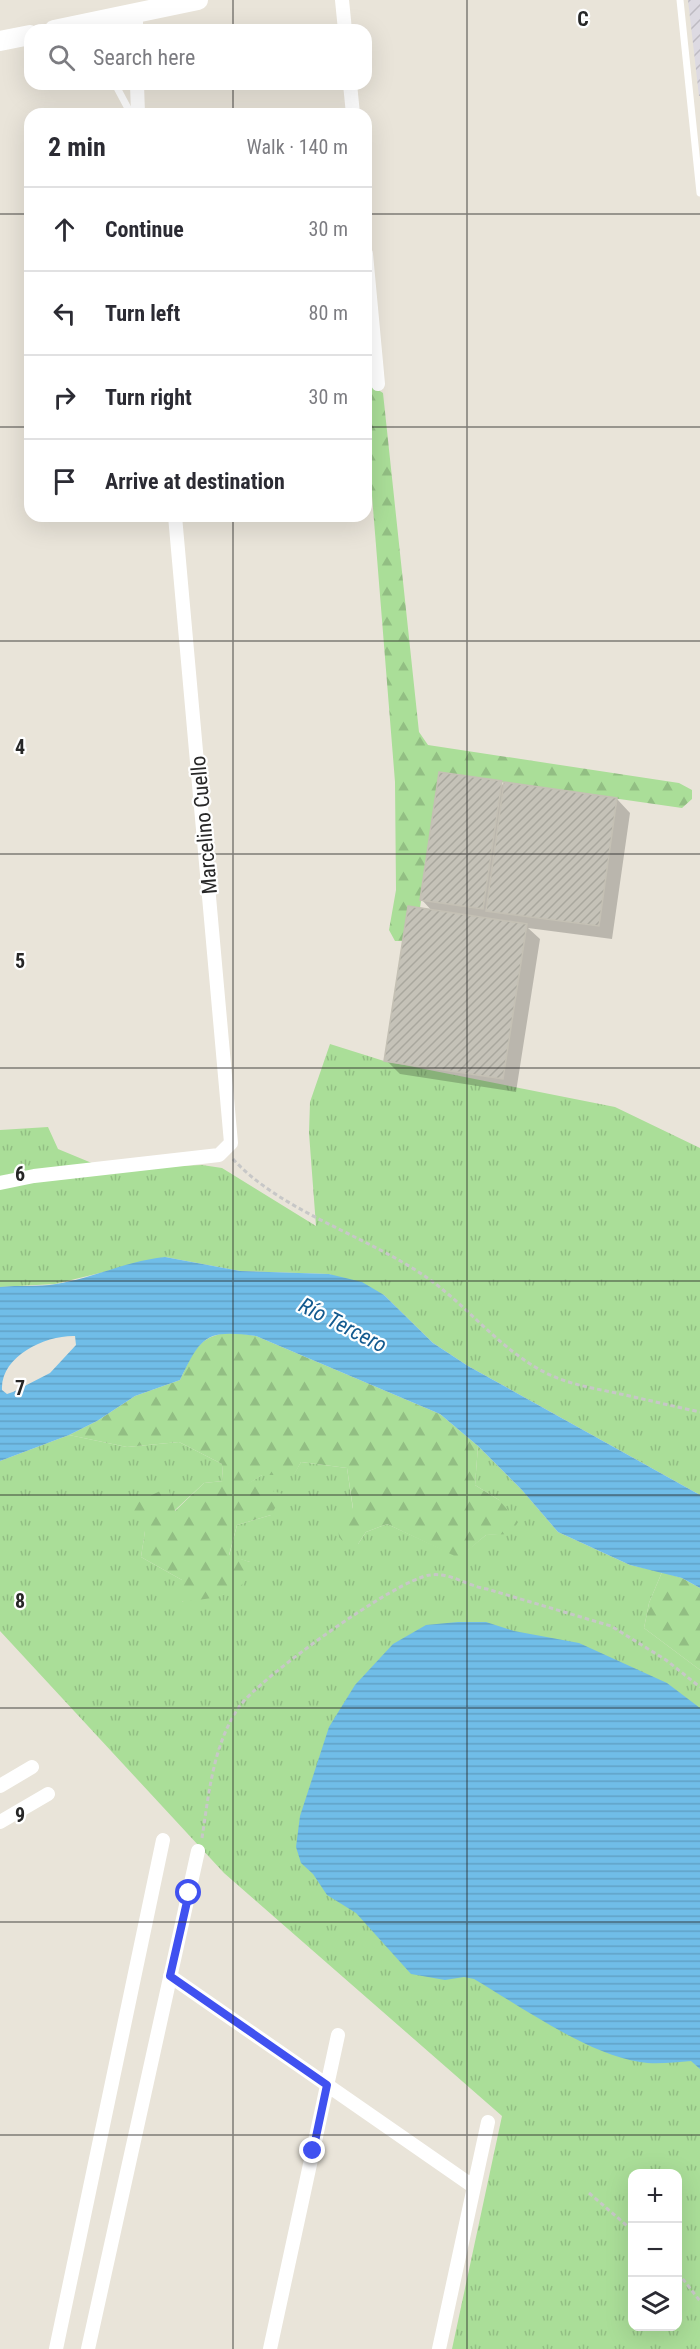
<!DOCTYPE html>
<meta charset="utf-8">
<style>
:root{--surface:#fff;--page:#f7f7f7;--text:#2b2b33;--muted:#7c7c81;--line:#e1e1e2}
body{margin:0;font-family:"Roboto Condensed",sans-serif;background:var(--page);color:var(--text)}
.controls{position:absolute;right:18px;bottom:18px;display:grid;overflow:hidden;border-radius:12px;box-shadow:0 6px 24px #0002}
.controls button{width:54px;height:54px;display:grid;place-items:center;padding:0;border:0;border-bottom:2px solid var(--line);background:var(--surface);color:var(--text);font:30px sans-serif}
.stop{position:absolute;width:18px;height:18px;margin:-14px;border:4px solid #4051f0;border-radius:50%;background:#fff}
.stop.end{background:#4051f0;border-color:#fff;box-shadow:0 2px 6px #0008}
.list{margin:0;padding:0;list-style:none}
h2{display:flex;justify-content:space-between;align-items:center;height:78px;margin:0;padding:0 24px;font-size:26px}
h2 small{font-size:20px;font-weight:400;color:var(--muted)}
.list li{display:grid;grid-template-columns:39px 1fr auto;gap:18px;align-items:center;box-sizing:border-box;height:84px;padding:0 24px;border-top:2px solid var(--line)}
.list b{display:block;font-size:22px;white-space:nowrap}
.list em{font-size:20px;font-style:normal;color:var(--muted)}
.icon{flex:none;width:33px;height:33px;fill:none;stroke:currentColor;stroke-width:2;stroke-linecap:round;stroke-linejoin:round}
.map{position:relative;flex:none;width:700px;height:2349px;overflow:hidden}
.search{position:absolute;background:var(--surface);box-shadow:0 6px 24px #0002;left:24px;top:24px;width:348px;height:66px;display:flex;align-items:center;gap:15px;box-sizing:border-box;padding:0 21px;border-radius:18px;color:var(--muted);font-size:22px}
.panel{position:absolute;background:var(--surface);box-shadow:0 6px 24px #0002;left:24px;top:108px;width:348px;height:414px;border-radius:18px}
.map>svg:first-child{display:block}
</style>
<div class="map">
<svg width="700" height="2349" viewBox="0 0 700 2349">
<defs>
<pattern id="industrial-furrows" width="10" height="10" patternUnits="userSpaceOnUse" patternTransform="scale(1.5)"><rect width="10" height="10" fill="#dddae2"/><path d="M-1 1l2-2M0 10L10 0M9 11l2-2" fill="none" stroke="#bebbc2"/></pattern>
<pattern id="grass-tufts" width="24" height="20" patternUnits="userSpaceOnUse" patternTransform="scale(1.5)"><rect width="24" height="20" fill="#aade98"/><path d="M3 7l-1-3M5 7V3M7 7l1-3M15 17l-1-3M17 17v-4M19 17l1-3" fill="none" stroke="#92be83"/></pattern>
<pattern id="forest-firs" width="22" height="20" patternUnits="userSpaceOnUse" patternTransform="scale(1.5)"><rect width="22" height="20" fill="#aade98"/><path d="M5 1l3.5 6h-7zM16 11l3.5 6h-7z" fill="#92be83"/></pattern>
<pattern id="water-rules" width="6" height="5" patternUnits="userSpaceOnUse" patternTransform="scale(1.5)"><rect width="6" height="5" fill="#70bde8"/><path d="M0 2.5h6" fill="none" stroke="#61a2c7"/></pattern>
<pattern id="building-hatch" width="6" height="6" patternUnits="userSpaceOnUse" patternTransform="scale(1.5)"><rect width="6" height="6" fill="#c5c2b8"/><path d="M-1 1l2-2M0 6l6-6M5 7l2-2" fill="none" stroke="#a9a79e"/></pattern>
</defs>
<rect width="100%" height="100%" fill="#e9e4d9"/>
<path fill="url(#industrial-furrows)" d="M688 0H700V96H699Z"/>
<path fill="url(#grass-tufts)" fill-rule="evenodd" d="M330 1044 384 1061 615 1107 700 1148V1495L468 1366 433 1343 384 1295 329 1274 240 1271 165 1257 55 1284 0 1287V1130L48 1127 58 1149 116 1173 157 1167 202 1165 222 1168 316 1226 309 1133 310 1102Z
M69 1435 127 1447 179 1442 222 1464 223 1481 204 1483 174 1511 145 1531 141 1557 182 1580V1602L250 1562 229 1556 237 1525 271 1515 247 1484 262 1475 294 1474 301 1462 347 1468 358 1544 366 1532 387 1524 459 1557 486 1535 510 1533 499 1500 475 1485 478 1446 521 1489 558 1532 630 1565 662 1572 649 1603 644 1628 700 1670V2349H452L502 2116 224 1873 0 1631V1461ZM632 2174H678V2326H632Z"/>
<path fill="url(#forest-firs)" d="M372 386 383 393 419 732 428 745 679 783 692 790V799L682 808 439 773 420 908 403 941H395L389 930 396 890 395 782 366 421V388Z
M232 1332 256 1336 440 1414 478 1446 475 1485 499 1500 518 1522 511 1534 486 1535 459 1558 387 1524 366 1532 358 1544 344 1543 339 1537 338 1524 353 1508 347 1468 301 1462 294 1475H262L248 1484 283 1494 271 1515 237 1525 229 1555 250 1562 254 1567C240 1599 211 1598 181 1602L182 1580 141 1557 145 1531 130 1506 168 1487 175 1511 204 1483 223 1481 222 1464 179 1442 127 1447 69 1435 97 1421 135 1396 180 1380C194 1351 197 1336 232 1332Z
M662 1572 682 1578 700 1588V1670L644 1628 649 1603Z"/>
<path fill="url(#water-rules)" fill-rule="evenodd" d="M165 1257 240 1271 329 1274 362 1282 384 1295 433 1343 468 1366 700 1495V1588L682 1578 630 1565 558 1532 521 1489 478 1446 440 1414 256 1336C206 1329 201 1336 180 1380L135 1396 97 1421 69 1435 0 1461V1287C19 1285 38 1287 56 1284 94 1278 126 1261 165 1257ZM75 1336 76 1345 50 1373 13 1392 7 1394 2 1390C0 1356 46 1335 75 1336Z
M458 1622H486L514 1631 579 1643 667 1683 700 1708V2069L691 2061C675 2062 656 2065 640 2062 587 2054 520 2006 474 1979L464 1977 445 1980 411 1974 356 1913 327 1895 313 1874 301 1863 296 1847 300 1816 329 1727 355 1685 393 1644 426 1625Z"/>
<path fill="#0003" d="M366 202 375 297 366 298Z
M501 783 505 787 617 799 630 813 612 939 528 928 540 939 516 1092 400 1074 386 1060 433 912 422 900Z"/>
<path fill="url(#building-hatch)" stroke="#c4c0b4" stroke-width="1.5" d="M439 772 502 781 483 909 420 900Z
M504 782 617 798 599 926 486 911Z
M408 906 527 924 503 1079 384 1061Z"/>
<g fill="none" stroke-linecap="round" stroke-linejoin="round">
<path stroke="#c7c7c7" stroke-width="3" stroke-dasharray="4.5 3" stroke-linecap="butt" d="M233 1159C280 1211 367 1236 426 1277 468 1306 500 1350 546 1373 568 1384 592 1388 616 1393 644 1399 672 1406 700 1412
M202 1838C209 1793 213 1745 239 1707 259 1678 397 1579 430 1575 450 1572 467 1586 487 1589L611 1626 666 1660 700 1687
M589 2193 632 2230
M678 2273 700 2301"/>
<path stroke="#fff" stroke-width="7" d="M680 0 700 193
M115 84 131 114"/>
<path stroke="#fff" stroke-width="14" d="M342 0 345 30
M136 14V30
M137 84 138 114
M350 84 353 114
M366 254 378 384
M0 1183 34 1176 219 1155 231 1143 175 516
M0 1786 32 1767
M0 1822 48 1794
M170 1976 474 2187
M56 2349 163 1840
M88 2349 198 1851
M270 2349 338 2035
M439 2349 488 2122"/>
<path stroke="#fff" stroke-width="20" d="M54 30 198 0
M0 41 30 35"/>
</g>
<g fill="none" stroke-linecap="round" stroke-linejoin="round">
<path stroke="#4051f0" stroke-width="8" d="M189 1893 170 1976 327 2085 313 2151"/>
</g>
<path fill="none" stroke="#272727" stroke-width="1.5" stroke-opacity="0.55" d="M233 0V30M467 0V2349M233 84V114M0 214H30M366 214H700M0 427H30M366 427H700M233 516V2349M0 641H700M0 854H700M0 1068H700M0 1281H700M0 1495H700M0 1708H700M0 1922H700M0 2135H700"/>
<g text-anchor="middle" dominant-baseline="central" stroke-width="4.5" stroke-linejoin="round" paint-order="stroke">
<g font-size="21" fill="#272727" stroke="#fff">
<text transform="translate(204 825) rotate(-95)">Marcelino Cuello</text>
</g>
<g font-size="22" font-style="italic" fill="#135a8f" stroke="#fff">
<text transform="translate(343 1325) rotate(27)">Río Tercero</text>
</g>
</g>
<g font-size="20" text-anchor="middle" font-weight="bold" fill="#272727" stroke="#fff" stroke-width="4.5" stroke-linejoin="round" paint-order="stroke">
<text x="583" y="26">C</text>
<text x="20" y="754">4</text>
<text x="20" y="968">5</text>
<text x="20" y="1181">6</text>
<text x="20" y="1395">7</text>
<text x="20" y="1608">8</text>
<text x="20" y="1822">9</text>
</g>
</svg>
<div class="controls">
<button>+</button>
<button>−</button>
<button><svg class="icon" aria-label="layers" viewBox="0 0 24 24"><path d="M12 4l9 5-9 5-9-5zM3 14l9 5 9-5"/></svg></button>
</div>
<div class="stop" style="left:189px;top:1893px"></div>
<div class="stop end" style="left:313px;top:2151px"></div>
<div class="search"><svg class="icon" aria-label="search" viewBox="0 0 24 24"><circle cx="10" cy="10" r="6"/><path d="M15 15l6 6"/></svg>Search here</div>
<section class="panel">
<h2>2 min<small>Walk · 140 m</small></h2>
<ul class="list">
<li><svg class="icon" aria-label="ahead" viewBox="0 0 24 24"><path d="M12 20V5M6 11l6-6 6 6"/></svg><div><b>Continue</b></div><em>30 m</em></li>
<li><svg class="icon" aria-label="left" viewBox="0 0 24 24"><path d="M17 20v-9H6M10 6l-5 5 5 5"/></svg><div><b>Turn left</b></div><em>80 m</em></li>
<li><svg class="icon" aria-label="right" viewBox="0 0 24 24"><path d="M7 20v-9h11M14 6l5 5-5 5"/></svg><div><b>Turn right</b></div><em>30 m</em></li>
<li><svg class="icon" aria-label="arrive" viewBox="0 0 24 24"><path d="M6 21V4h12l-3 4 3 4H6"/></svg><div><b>Arrive at destination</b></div></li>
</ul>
</section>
</div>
